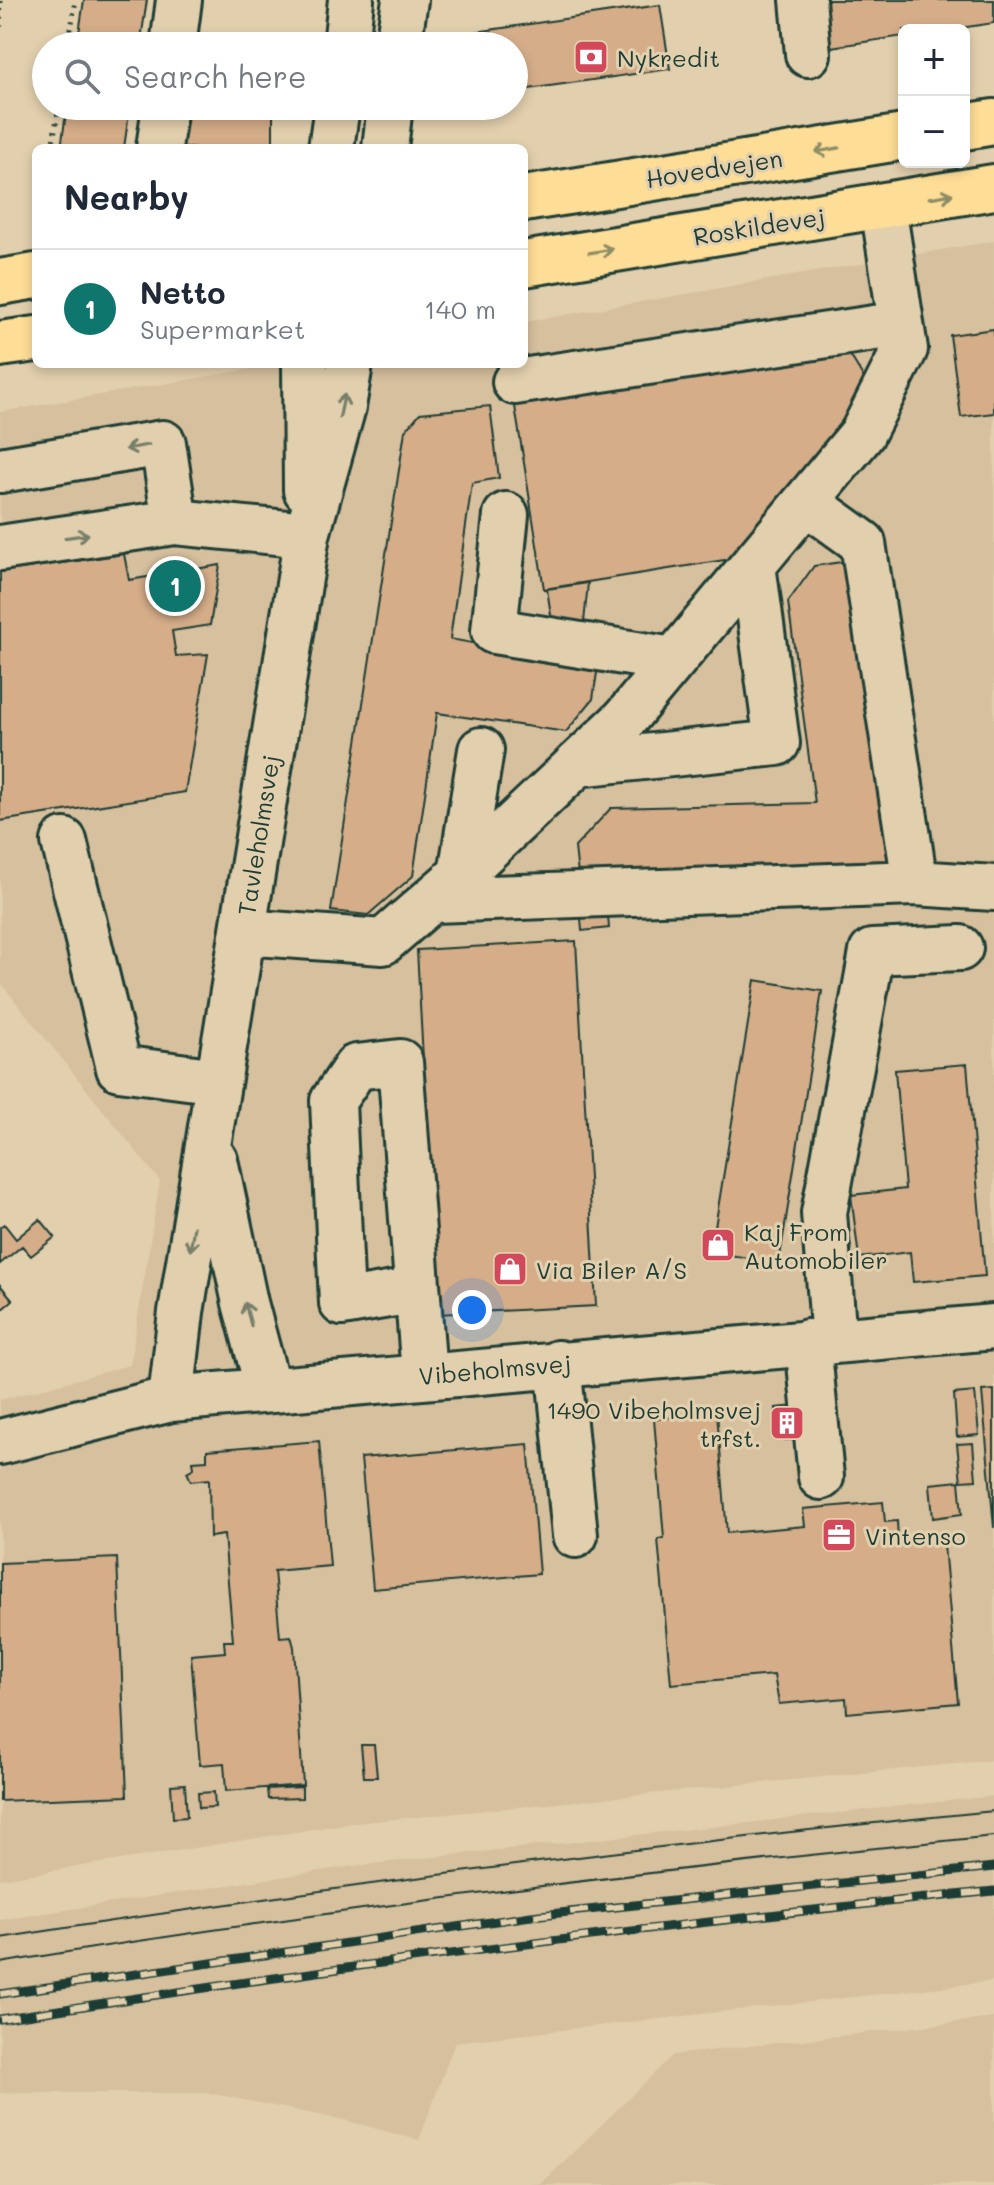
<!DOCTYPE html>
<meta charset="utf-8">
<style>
:root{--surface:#fff;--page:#f6f6f7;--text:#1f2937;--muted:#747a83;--line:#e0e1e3;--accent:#0f766e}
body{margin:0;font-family:Mali,sans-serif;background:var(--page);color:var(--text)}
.controls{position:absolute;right:24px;top:24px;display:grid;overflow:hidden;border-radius:12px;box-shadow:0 4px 12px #0003}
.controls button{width:72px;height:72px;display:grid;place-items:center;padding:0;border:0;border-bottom:2px solid var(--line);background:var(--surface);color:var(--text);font:40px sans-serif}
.you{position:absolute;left:472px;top:1310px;width:28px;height:28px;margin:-20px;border:6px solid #fff;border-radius:50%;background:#1a73e8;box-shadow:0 0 0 12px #1a73e833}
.badge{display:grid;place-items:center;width:52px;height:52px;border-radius:50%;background:var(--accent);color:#fff;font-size:26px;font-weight:700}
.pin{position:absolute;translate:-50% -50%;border:4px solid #fff;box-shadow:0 2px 8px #0006}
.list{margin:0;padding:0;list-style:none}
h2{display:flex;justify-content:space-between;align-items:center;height:104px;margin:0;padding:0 32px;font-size:34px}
h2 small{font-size:26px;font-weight:400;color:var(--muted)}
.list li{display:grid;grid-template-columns:52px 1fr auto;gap:24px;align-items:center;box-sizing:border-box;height:120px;padding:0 32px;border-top:2px solid var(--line)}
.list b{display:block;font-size:30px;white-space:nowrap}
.list p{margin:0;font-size:26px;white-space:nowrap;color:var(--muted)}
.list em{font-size:26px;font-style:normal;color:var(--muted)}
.icon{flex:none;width:44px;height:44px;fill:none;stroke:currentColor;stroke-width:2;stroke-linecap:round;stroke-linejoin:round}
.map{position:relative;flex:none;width:994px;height:2185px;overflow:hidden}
.search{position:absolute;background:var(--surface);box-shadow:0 4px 12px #0003;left:32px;top:32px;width:496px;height:88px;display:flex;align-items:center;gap:20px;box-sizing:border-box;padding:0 28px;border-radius:44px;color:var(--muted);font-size:30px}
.panel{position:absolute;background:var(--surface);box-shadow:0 4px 12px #0003;left:32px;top:144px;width:496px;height:224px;border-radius:12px}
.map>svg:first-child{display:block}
</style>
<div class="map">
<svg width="994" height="2185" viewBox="0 0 994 2185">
<rect width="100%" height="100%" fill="#e2cfad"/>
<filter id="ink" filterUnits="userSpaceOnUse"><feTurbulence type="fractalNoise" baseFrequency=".0125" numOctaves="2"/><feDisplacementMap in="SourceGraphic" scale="16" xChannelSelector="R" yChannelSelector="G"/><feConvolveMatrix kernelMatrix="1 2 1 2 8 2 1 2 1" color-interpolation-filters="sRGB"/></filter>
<g filter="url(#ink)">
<path fill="#d6c09e" d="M994 241V1760L345 1824 0 1879V1400L130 1365 160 1181 0 982V412L280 364H524V322Z
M994 1796V1981L455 2042 419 2140 344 2120 209 2093H0V1920L353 1866Z
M994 2018V2185H512L541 2184 673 2055Z"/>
<path fill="#d5ad89" stroke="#1f3d34" stroke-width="2" d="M84 0H147L140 46H77Z
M824 0H994V23L947 30H904V36L831 47Z
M660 5 670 69 514 91V46H457L455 35Z
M67 106H130L124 148H61Z
M173 106H234L232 114 273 115V148H166Z
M994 329V413L961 417 950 335Z
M846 348 874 395 743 557 544 589 514 400Z
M490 406 499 478 472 483 450 639 598 666 593 699 566 732 437 713 413 876 368 915 331 911 405 431 420 413Z
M124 554 129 580 220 565 210 625 172 631 176 656 208 654 185 792 0 821V572Z
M856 560 902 859 828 871 579 884 575 847 611 808 815 803 788 602 814 566Z
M588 583 583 632 553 628 547 589Z
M608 916 609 928 582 931 581 918Z
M576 941 596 1306 437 1314 417 950Z
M755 980 822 991 779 1263 711 1252Z
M967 1064 985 1276 913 1282 910 1252 859 1258 851 1195 905 1189 895 1070Z
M40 1219 55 1237 31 1256 22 1246 0 1264V1227L4 1224 16 1239Z
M0 1285 13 1300 0 1311Z
M994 1390V1528L982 1391Z
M975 1392 979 1435 957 1437 954 1394Z
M796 1406 799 1439 779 1440 776 1408Z
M717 1413 727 1533 805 1526 803 1509 883 1502 885 1522 897 1521 898 1538 943 1534 958 1703 847 1713 846 1698 779 1704 774 1675 671 1684 658 1539 664 1538 654 1419Z
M319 1441 330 1566 274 1571 280 1637 291 1636 294 1647 303 1785 226 1791 224 1763 200 1765 191 1655 225 1652 224 1641H233L224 1535 210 1537 209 1479 191 1481 187 1472 194 1468 193 1461 207 1460V1450Z
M973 1443 976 1480 961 1481 957 1444Z
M528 1444 539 1574 373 1589 361 1458Z
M959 1481 962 1514 933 1518 930 1484Z
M117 1558 127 1796 0 1801V1563Z
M361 1745H374L377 1777H364Z
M185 1784 187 1817 173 1818 171 1785Z
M302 1787V1798L268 1799 267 1789Z
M214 1792 215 1807 199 1808 198 1793Z"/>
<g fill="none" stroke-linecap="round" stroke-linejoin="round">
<g stroke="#1f3d34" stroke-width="50">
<path id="minor" d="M803 0 808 54
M173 46 179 0
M346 46 351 0
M398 46 405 0
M159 148 165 106
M331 148 337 106
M385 148 390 106
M305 364 306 490
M515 382 901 324
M0 470 163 443 175 522
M806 502 863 543 915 883
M506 515 494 631 673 660
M0 548 175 522 307 535
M577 764 777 743 753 565
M64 841 119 1068 218 1081
M461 874 481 750
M433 900 915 883 994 888
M243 932 383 942 461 874 624 720 862 434 905 349 883 206
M215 1160 245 1303 268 1389
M417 1290 342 1303 333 1101 356 1067 400 1062 424 1375
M834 1340 824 1213 872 952 960 948
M808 1342 821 1477
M558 1363 575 1535
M171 1399 181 1312 307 535 343 407 350 364
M0 1442 171 1399 994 1327"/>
</g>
<g stroke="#1f3d34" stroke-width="50">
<path id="major" d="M964 127 994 122
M524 199 904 137
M524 264 994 187
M0 282 36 276
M0 344 36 339"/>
</g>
<path stroke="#1f3d34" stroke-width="5" stroke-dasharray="2 6" stroke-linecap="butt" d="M0 27 1 0
M68 46 76 0
M52 148 59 106"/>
<use href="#minor" stroke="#e2cfad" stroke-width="44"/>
<use href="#major" stroke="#fedd96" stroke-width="44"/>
<path stroke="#1f3d34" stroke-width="2" d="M0 1938C330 1887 661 1843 994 1811
M0 1963C329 1909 662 1869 994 1836"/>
<g stroke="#1f3d34" stroke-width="9">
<path id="rail" d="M0 1994 531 1916 994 1867
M0 2019C330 1967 662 1924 994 1891"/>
</g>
<use href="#rail" stroke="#e2cfad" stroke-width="6" stroke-dasharray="18" stroke-linecap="butt"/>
</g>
<defs><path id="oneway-shaft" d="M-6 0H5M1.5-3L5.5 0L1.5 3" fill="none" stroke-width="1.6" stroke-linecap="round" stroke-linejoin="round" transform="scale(2)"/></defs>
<g stroke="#8e8d65">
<use href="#oneway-shaft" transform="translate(827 150) rotate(170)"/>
<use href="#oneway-shaft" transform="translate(941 196) rotate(-9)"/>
<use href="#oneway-shaft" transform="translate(601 251) rotate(-9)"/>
</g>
<g stroke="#777f6a">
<use href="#oneway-shaft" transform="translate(342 406) rotate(-78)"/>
<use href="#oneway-shaft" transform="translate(137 447) rotate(170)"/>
<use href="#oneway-shaft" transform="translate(77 536) rotate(-8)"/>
<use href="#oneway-shaft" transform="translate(192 1239) rotate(99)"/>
<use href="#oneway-shaft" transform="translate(248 1314) rotate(-105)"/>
</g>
</g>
<defs>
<g id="bank-square" transform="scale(1.8)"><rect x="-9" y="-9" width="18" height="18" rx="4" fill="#d1495b" stroke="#e2cfad"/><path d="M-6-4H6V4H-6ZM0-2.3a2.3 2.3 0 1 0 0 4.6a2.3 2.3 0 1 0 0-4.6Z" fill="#fff"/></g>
<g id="shop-square" transform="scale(1.8)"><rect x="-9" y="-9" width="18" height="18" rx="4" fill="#d1495b" stroke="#e2cfad"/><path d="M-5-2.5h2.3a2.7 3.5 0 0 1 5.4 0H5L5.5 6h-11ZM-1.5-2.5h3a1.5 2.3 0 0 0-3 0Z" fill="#fff"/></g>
<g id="building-square" transform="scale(1.8)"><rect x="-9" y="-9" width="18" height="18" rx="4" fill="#d1495b" stroke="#e2cfad"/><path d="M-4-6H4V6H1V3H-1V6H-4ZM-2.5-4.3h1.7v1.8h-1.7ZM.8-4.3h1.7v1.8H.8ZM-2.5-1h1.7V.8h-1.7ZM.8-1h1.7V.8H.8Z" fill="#fff"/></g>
<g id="office-square" transform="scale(1.8)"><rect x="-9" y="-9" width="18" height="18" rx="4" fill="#d1495b" stroke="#e2cfad"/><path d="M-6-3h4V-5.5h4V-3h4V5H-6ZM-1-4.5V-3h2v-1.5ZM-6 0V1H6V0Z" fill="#fff"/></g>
</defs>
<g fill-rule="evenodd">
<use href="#bank-square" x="591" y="57"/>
<use href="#shop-square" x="718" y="1245"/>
<use href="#shop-square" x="510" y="1269"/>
<use href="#building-square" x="787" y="1423"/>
<use href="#office-square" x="839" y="1535"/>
</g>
<g text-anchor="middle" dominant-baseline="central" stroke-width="6" stroke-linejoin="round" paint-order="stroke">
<g font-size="24" fill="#1f3d34" stroke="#e2cfad" text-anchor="start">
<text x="617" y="57">Nykredit</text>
<text x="744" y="1231">Kaj From<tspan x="744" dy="28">Automobiler</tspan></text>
<text x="536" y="1269">Via Biler A/S</text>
<text x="761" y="1409" text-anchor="end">1490 Vibeholmsvej<tspan x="761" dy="28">trfst.</tspan></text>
<text x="865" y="1535">Vintenso</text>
</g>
<g font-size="24" fill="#1f3d34" stroke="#e2cfad">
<text transform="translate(714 168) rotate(-9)">Hovedvejen</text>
<text transform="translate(759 226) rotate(-9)">Roskildevej</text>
<text transform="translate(258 835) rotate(-81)">Tavleholmsvej</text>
<text transform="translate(495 1369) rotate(-5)">Vibeholmsvej</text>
</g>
</g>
</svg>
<div class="controls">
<button>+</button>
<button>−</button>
</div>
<div class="you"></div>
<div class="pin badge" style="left:175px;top:586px">1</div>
<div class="search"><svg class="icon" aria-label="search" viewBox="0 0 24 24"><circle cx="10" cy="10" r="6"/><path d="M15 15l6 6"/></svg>Search here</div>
<section class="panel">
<h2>Nearby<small></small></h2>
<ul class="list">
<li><span class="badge">1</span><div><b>Netto</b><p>Supermarket</p></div><em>140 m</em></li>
</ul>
</section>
</div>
